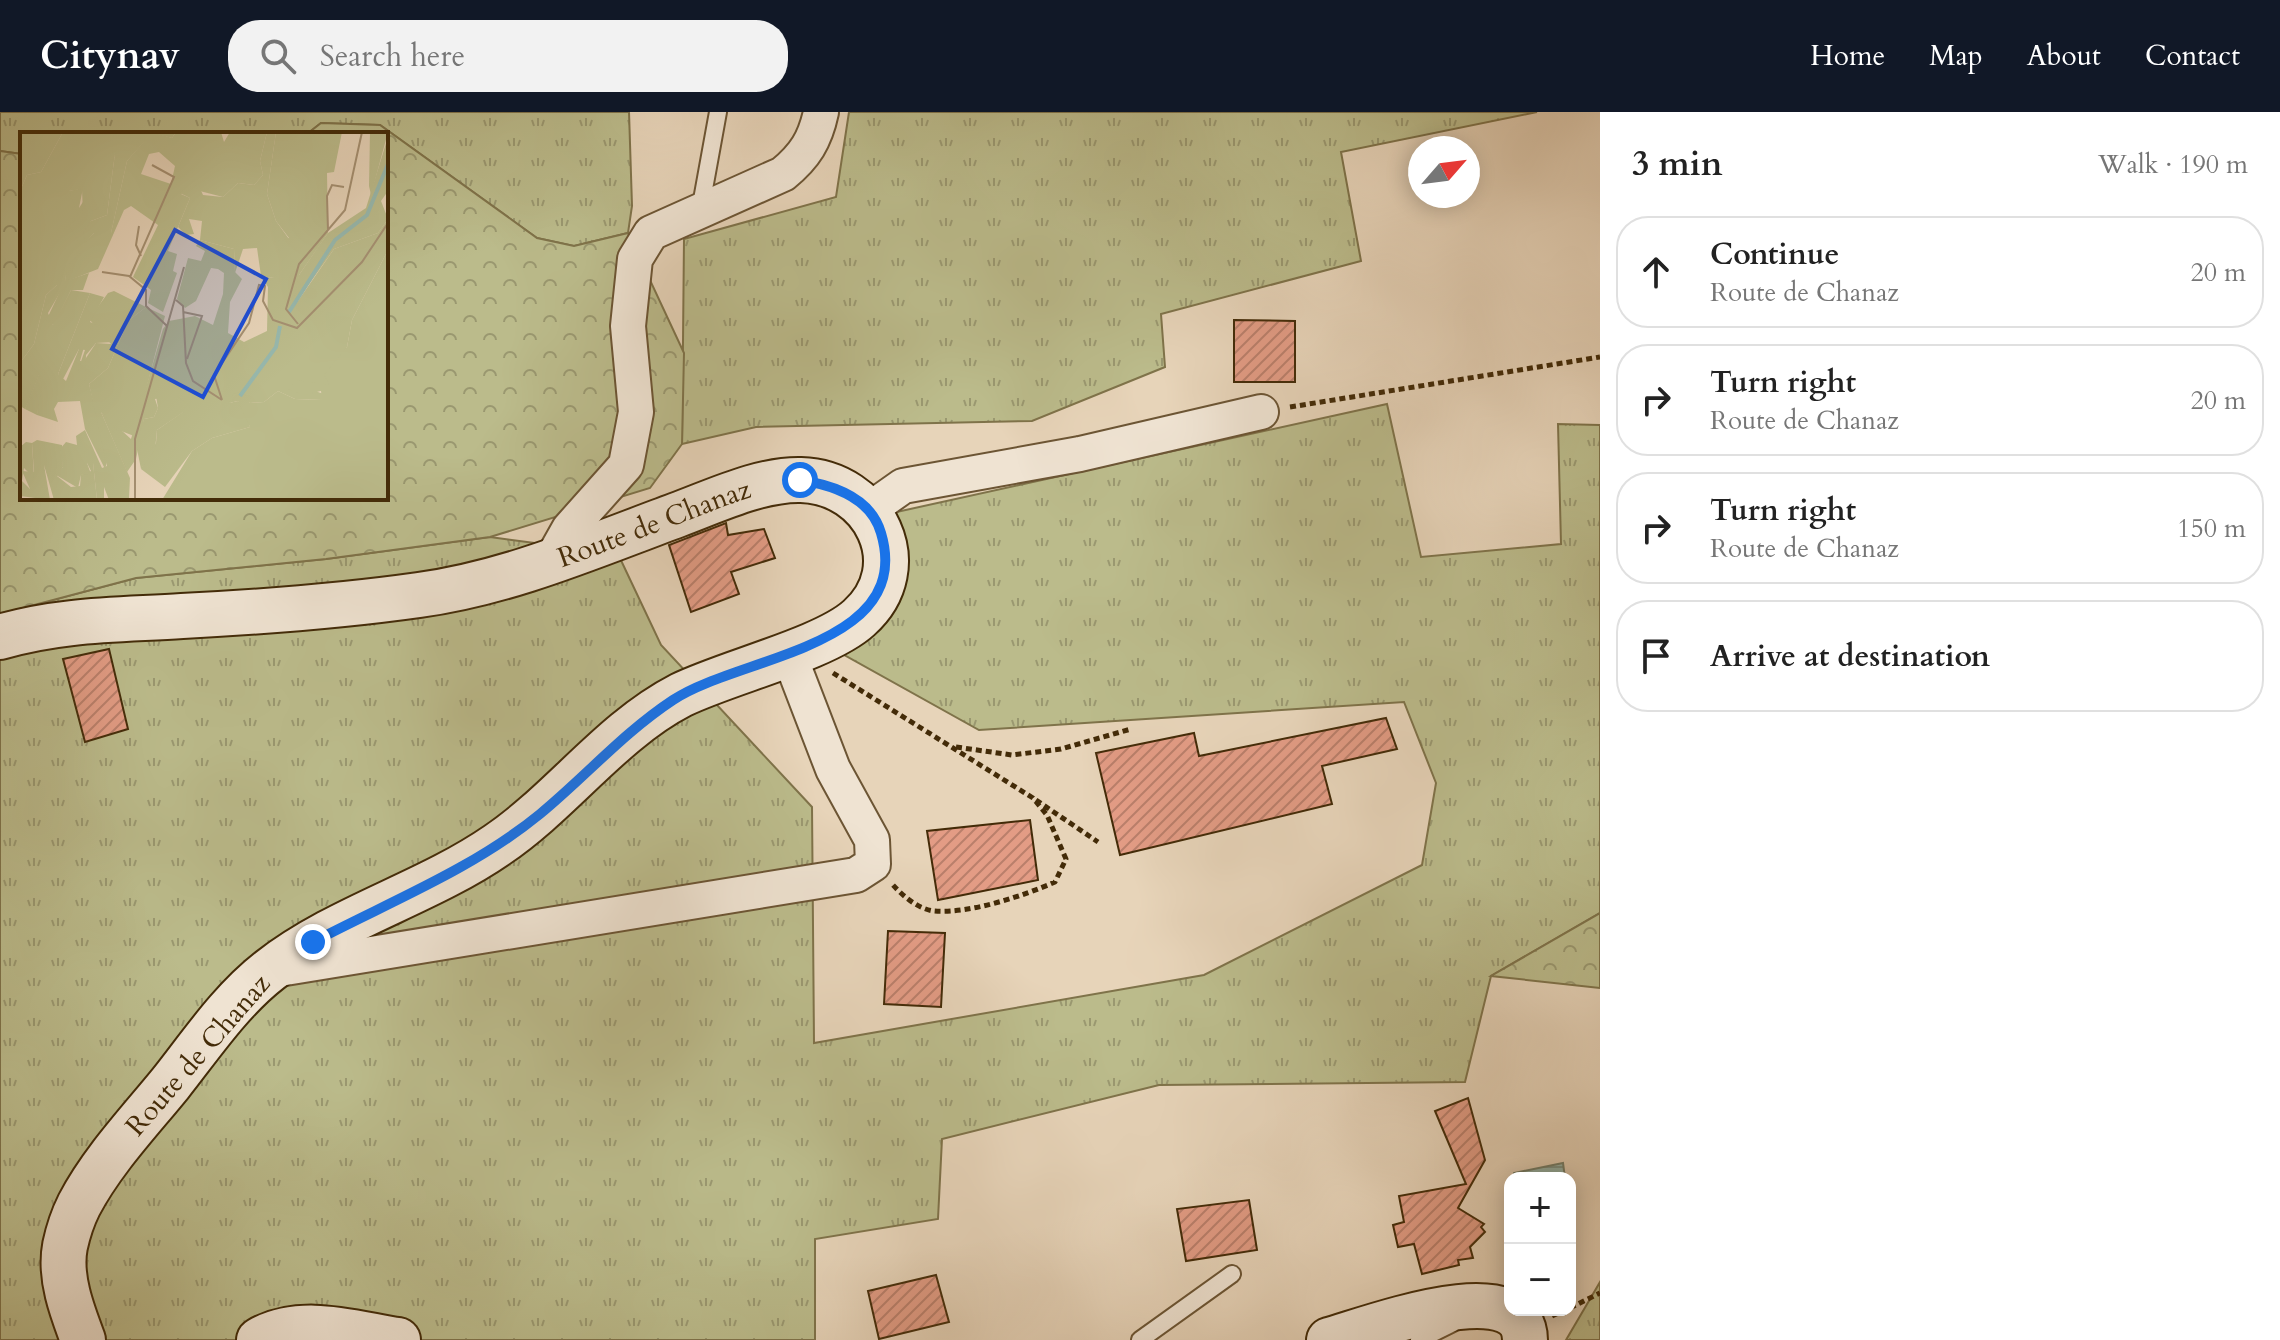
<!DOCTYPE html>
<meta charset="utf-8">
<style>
:root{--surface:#fff;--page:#f2f2f2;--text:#222;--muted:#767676;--line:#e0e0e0;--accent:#111827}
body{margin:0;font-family:Cardo,serif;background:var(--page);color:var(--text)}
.controls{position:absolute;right:24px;bottom:24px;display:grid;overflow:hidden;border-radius:16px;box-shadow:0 4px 20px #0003}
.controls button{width:72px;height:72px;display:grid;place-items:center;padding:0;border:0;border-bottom:2px solid var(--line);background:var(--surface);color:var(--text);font:40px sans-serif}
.compass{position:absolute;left:1408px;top:24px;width:72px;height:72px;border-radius:50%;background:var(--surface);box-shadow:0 4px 20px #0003;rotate:62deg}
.stop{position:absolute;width:24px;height:24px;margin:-18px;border:6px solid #1a73e8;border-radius:50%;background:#fff}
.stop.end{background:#1a73e8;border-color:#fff;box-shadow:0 2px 8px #0008}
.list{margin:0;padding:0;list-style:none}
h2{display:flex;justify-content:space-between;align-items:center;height:104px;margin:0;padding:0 32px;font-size:34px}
h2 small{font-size:26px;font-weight:400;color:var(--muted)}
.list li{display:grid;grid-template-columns:52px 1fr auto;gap:24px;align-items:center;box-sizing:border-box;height:112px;margin:0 16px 16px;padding:0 16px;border:2px solid var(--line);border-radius:32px}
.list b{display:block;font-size:30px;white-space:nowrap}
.list p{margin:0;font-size:26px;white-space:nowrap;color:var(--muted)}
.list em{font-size:26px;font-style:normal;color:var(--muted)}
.icon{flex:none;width:44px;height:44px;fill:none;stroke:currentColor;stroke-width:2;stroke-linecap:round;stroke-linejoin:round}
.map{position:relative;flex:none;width:1600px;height:1228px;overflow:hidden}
header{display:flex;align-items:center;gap:48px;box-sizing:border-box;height:112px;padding:0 40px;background:var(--accent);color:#fff}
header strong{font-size:38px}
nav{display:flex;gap:44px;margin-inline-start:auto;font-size:28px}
.search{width:560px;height:72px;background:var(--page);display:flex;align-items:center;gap:20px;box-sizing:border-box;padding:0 28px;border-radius:32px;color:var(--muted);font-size:30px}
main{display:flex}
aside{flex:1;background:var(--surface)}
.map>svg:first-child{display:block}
</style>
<header>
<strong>Citynav</strong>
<div class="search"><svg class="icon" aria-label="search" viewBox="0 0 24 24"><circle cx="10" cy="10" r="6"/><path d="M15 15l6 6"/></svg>Search here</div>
<nav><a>Home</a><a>Map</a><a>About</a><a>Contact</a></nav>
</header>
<main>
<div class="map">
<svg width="1600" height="1228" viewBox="0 0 1600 1228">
<defs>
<pattern id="grass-tufts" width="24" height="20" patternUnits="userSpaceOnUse" patternTransform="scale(2)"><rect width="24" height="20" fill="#bbbb8b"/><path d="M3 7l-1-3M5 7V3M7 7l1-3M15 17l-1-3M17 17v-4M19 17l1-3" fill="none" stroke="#9a9870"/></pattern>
<pattern id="forest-crowns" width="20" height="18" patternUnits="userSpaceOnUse" patternTransform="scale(2)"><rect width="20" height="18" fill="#bbbb8b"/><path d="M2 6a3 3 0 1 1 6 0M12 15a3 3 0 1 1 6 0" fill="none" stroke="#9a9870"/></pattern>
<pattern id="water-rules" width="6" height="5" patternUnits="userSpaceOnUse" patternTransform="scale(2)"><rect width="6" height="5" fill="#97b8ad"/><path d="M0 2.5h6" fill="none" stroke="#7d968b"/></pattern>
<pattern id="building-hatch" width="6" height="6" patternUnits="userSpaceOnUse" patternTransform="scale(2)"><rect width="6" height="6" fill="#e39c85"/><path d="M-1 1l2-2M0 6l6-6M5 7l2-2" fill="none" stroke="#ba7f6b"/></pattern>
</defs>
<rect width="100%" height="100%" fill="#e7d4b9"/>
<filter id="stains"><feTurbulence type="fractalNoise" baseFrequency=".0025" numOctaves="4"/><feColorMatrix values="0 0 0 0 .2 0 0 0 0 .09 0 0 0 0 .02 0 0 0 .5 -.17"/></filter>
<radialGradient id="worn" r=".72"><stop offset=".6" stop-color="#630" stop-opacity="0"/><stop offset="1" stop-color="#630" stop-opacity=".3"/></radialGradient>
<path fill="url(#grass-tufts)" stroke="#7f734a" stroke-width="2" d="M0 0H629L632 94 628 121 574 134 537 126 380 13 321 11 307 22H22V42L0 39Z
M849 0H1537L1341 40 1361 149 1161 202 1165 255 1032 309 756 315 682 332 684 127 836 85Z
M1387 292 1421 445 1561 432 1558 312 1600 313V801L1491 864 1465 970 1159 973 942 1027 938 1107 815 1127V1228H0V502L136 466 326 447 490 425 618 442 661 533 812 695 814 931 1204 863 1422 753 1436 671 1404 590 979 618 839 540 899 491 892 401Z
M1600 1170V1228H1566Z"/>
<path fill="url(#forest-crowns)" stroke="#7f734a" stroke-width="2" d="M321 11 380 13 537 126 574 134 628 121 684 241 682 332 650 376 490 425 326 447 136 466 0 502V39L22 42V386H386V22H307Z
M1600 801V876L1491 864Z"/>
<path fill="url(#water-rules)" stroke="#75806b" stroke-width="2" d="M1563 1051 1565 1066H1514V1061Z"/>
<path fill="url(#building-hatch)" stroke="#432b08" stroke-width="2" d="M1234 208 1295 209V270H1234Z
M726 411 728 423 764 417 775 446 731 460 739 482 691 500 669 433Z
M109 537 128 617 85 630 63 547Z
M1386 606 1397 637 1322 654 1332 692 1120 743 1096 641 1194 621 1199 644Z
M1030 708 1038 768 938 788 927 719Z
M888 819 945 821 941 895 884 892Z
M1468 986 1485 1048 1458 1096 1484 1112 1481 1115 1485 1120 1470 1135 1473 1146 1458 1148 1459 1153 1422 1162 1414 1132 1398 1135 1393 1113 1404 1110 1399 1084 1466 1072 1435 999Z
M1249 1088 1257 1138 1186 1149 1177 1097Z
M936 1163 949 1210 879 1227 868 1179Z"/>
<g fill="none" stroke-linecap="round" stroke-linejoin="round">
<g stroke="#6c5534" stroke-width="20">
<path id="lane" d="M700 99 718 0
M1140 1228 1232 1162
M1419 1228 1453 1211"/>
</g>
<g stroke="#6c5534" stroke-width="38">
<path id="street" d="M869 398 903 374 1080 342 1261 300
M551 449 569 417 626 353 636 300 628 214 635 147 651 121 783 62C805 44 815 28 821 0
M279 857 856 763 873 752 872 728 833 657 788 540"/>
</g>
<g stroke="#432b08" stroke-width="48">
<g id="secondary">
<path id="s1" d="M0 525C60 507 120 508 182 504 261 500 341 494 419 483 508 471 593 434 677 403 715 389 760 367 801 368 874 370 917 454 859 506 825 537 728 560 681 583 611 619 562 689 497 733 426 782 338 805 270 858 230 889 201 933 170 972 139 1010 102 1049 79 1093 73 1105 68 1120 65 1134 59 1165 72 1199 83 1228"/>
<path d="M259 1228C301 1204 353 1221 398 1228"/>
<path d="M1329 1228C1366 1218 1525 1157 1525 1228"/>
</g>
</g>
<path stroke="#432b08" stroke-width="5" stroke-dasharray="6 4" stroke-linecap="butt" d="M1290 295 1600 245
M833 561 1033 686 1047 703 1066 747 1055 770C1023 784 969 802 934 799 918 797 903 784 893 773
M956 635 1012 643 1061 637 1131 617
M1036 688 1098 730
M1570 1196 1600 1181
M1552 1204 1565 1198"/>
<use href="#lane" stroke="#efe3d2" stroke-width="16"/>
<use href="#street" stroke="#efe3d2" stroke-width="34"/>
<use href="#secondary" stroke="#efe3d2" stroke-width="44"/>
</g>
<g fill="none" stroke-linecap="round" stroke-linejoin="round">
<path stroke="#1a73e8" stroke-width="10" d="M313 830C389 790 473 757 540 702 585 665 623 621 673 588 739 544 915 535 881 421 871 386 833 373 800 368"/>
</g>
<g text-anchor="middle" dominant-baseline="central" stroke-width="7" stroke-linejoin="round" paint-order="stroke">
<g font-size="28" fill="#432b08" stroke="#efe3d2">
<text stroke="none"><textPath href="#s1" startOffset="668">Route de Chanaz</textPath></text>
<text transform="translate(198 943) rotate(-49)">Route de Chanaz</text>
</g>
</g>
<g transform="translate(20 20)">
<rect width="368" height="368" fill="#e7d4b9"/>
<path d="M0 0H43L21 40 7 43 0 59ZM132 0 152 6 156 0H201L204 10 210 0H247L240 29 243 43 234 53 218 51 203 65 172 57 161 62 170 66 148 119 157 122 153 139 157 141 143 180 128 171 131 158 113 145 138 93 111 74 104 78 78 137 45 150 49 59 63 56 59 76 95 21 87 83 71 89 65 110 74 101H91L107 29ZM139 20 155 34 151 52 121 42 129 22ZM256 0H322L314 40 307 41 308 101 279 143 278 169 314 117 358 101 368 87V118L332 188 327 215 308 248 311 253 295 259 304 262 302 268 275 267 258 259 244 270 230 271 224 265 209 271 218 269 225 277 230 295 192 306 172 319 145 355 121 337 136 311 137 298 163 280 154 264 135 267 138 276 134 285 124 287 116 327 107 340 81 280 111 307 143 197 149 189 175 184 193 193 203 162 204 141 198 137 191 136 176 169 165 176 157 167 168 126 181 129 185 119 176 114 180 108 214 117 215 140 222 147 210 170 208 201 224 210 247 199 248 155 241 144 254 146V109L269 106 256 89 247 62ZM350 0H368L351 63 349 54ZM38 152 42 157 28 181 33 193 51 158 70 161 38 242 46 249 59 217 64 215 60 229H64L76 211 91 212 69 187 88 161 94 159 126 175 108 189 88 236 69 252 88 326 85 337 65 297 60 269 38 270 34 277 38 290 17 283 19 243 8 271 5 277 0 274V231L14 212 26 163ZM17 308 42 313 43 335 37 344 51 355 60 354 61 343 71 339 67 331H73L77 368H34L24 333 30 368 0 364V357H10L2 339 14 340 12 311Z" fill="#bbbb8b" fill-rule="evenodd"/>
<path d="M43 0H156L152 6 132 1 107 29 91 101H74L65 111 63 101 71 89 87 83 95 21 83 74 63 83 62 57 49 59 59 86 49 93 63 118 47 135 45 149 69 141 63 158H51L34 193 26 189 41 157 37 153 26 163 14 212 0 231V59L7 43 21 40ZM247 0H256L247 62 256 89 269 107 254 110V146L241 144 237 116 223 117 215 141 214 117 180 108 182 89 169 87 174 102 166 103 158 95 170 66 160 61 165 57 178 52 183 63 203 65 218 51 234 53 243 43 240 29ZM368 5V59L361 69 368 87 358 101 314 117 272 176 279 143 298 115 308 101 346 76ZM368 118V368H142L172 319 192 306 230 295 218 269 209 271 213 262 223 259 230 271 244 270 258 259 275 267 302 268 301 259 284 263 268 257 277 248 310 253 304 243 327 215 332 188ZM70 161 84 165 70 190 85 196 93 210 76 211 66 223 65 249 58 238 65 218 59 217 42 249 38 242ZM126 175 145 184 114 304 96 297 81 280 110 346 109 366 89 368 84 355V368H77L73 331H67L71 342 61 343 58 356 36 343 43 335 40 317 46 310 57 313 56 304 65 298 82 336 87 334 69 252 88 236 108 189ZM19 242 22 254 17 283 5 277ZM136 264H157L171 275 137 298 135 318 121 337 116 312 124 287 134 285 138 276ZM6 310 12 311 14 346 4 336 2 349 10 357H0V315Z" fill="#bbbb8b"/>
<path fill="none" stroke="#97b8ad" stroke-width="4" d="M269 180 315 108 347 83 368 32M220 264 256 215 260 194"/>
<path fill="none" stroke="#a59072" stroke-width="2" d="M119 94 116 113 121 124M308 98 307 64 312 53 324 55M82 140 109 144 126 158V174L147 194M110 145 154 45 132 33M156 168 163 174 166 231 173 249 202 268M163 180 182 184 167 227M278 192 266 177 279 132 325 78 342 0M202 268 194 243 229 191 239 153 245 154 243 169 253 188 277 196 342 130 368 91M115 368V307L164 135"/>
<path fill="#1d4ed8" fill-opacity="0.15" stroke="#1d4ed8" stroke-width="4" d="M155 98 246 147 183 265 92 217Z"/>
<rect width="368" height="368" fill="none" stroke="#432b08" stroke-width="4"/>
</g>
<rect width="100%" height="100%" filter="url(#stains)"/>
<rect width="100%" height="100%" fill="url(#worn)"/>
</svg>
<div class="controls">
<button>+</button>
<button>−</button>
</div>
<svg class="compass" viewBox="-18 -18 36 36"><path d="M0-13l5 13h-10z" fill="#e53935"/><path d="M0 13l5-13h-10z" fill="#767676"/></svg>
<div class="stop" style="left:800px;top:368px"></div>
<div class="stop end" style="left:313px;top:830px"></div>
</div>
<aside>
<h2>3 min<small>Walk · 190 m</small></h2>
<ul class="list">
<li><svg class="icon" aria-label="ahead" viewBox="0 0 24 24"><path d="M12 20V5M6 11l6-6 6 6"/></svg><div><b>Continue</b><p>Route de Chanaz</p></div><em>20 m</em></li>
<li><svg class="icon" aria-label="right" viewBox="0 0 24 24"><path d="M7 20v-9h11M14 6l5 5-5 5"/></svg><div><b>Turn right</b><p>Route de Chanaz</p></div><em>20 m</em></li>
<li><svg class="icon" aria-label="right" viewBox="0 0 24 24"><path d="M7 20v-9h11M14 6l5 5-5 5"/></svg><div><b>Turn right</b><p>Route de Chanaz</p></div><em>150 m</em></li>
<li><svg class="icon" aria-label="arrive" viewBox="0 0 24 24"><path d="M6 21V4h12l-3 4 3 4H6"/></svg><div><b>Arrive at destination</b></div></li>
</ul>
</aside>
</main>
